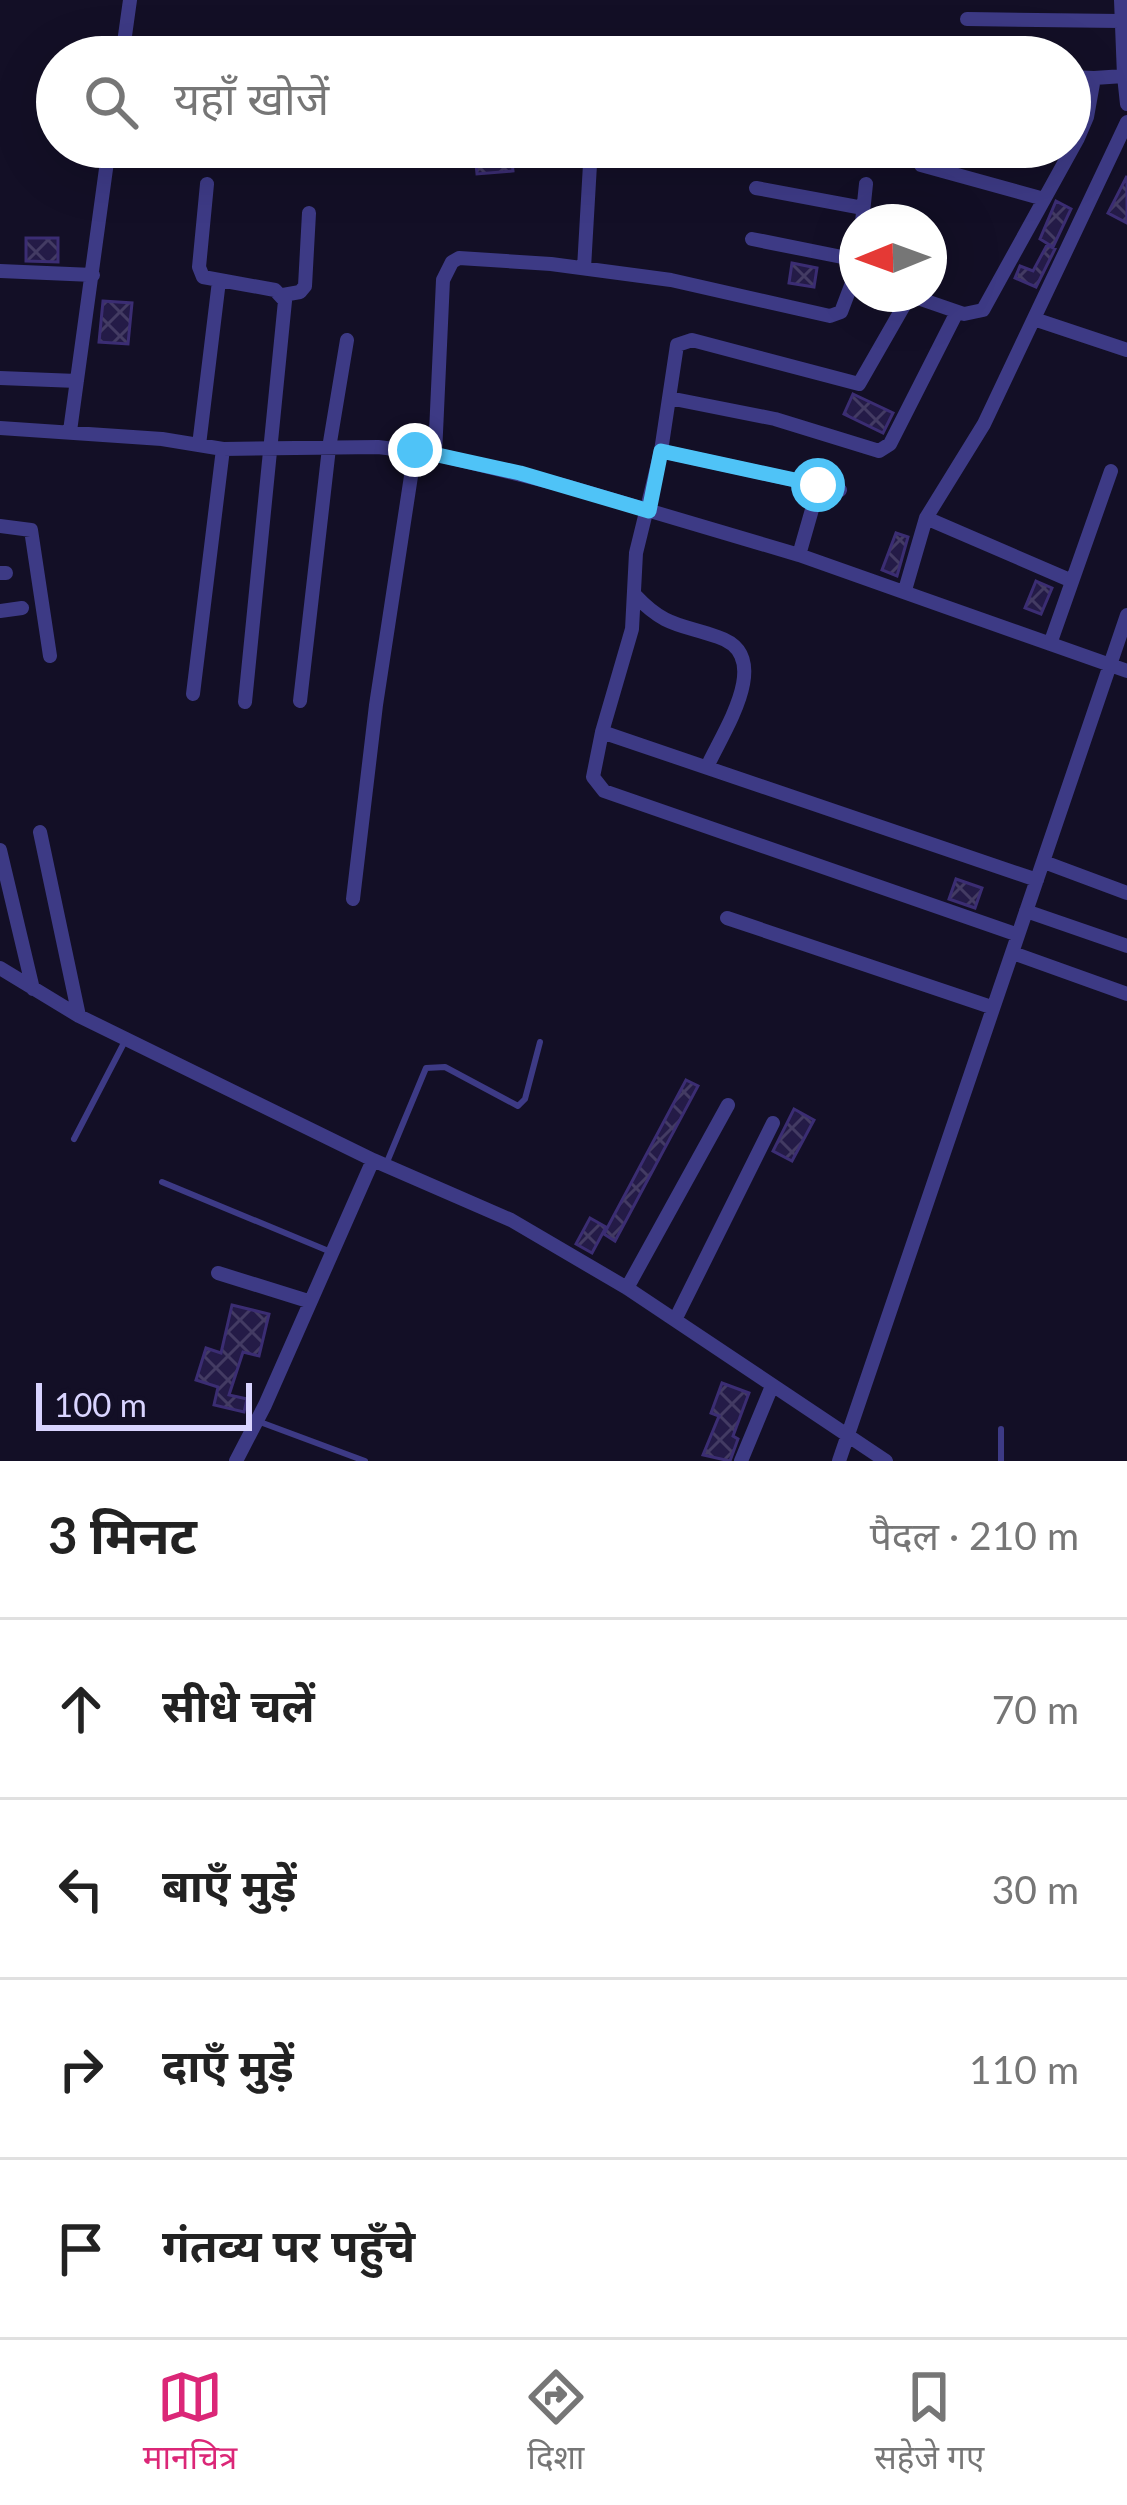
<!DOCTYPE html>
<html lang="hi">
<meta charset="utf-8">
<style>
:root{--surface:#fff;--page:#f6f6f6;--text:#222;--muted:#767676;--line:#e0e0e0;--accent:#db2777}
body{margin:0;font-family:Lato,"Noto Sans Devanagari",sans-serif;background:var(--page);color:var(--text)}
.compass{position:absolute;left:839px;top:204px;width:108px;height:108px;border-radius:50%;background:var(--surface);box-shadow:0 12px 48px #0002;rotate:269deg}
.scale{position:absolute;left:36px;bottom:30px;width:216px;box-sizing:border-box;padding-left:12px;border:6px solid #d9d4ff;border-top:0;font-size:33px;line-height:42px;white-space:nowrap;color:#d9d4ff;-webkit-text-stroke:9px #130f26;paint-order:stroke}
.stop{position:absolute;width:36px;height:36px;margin:-27px;border:9px solid #4fc3f7;border-radius:50%;background:#fff}
.stop.end{background:#4fc3f7;border-color:#fff;box-shadow:0 3px 12px #0008}
.list{margin:0;padding:0;list-style:none}
h2{display:flex;justify-content:space-between;align-items:center;height:156px;margin:0;padding:0 48px;font-size:51px}
h2 small{font-size:39px;font-weight:400;color:var(--muted)}
.list li{display:grid;grid-template-columns:78px 1fr auto;gap:36px;align-items:center;box-sizing:border-box;height:180px;padding:0 48px;border-top:3px solid var(--line)}
.list b{display:block;font-size:45px;white-space:nowrap}
.list em{font-size:39px;font-style:normal;color:var(--muted)}
.icon{flex:none;width:66px;height:66px;fill:none;stroke:currentColor;stroke-width:2;stroke-linecap:round;stroke-linejoin:round}
.map{position:relative;flex:none;width:1127px;height:1461px;overflow:hidden}
.search{position:absolute;background:var(--surface);box-shadow:0 12px 48px #0002;left:36px;right:36px;top:36px;height:132px;display:flex;align-items:center;gap:30px;box-sizing:border-box;padding:0 42px;border-radius:66px;color:var(--muted);font-size:45px}
.sheet{height:876px;background:var(--surface)}
nav{display:flex;justify-content:space-around;align-items:center;box-sizing:border-box;height:168px;border-top:3px solid var(--line);background:var(--surface);font-size:33px;color:var(--muted)}
nav a{display:grid;justify-items:center;gap:6px}
nav .on{color:var(--accent)}
.map>svg:first-child{display:block}
</style>
<div class="map">
<svg width="1127" height="1461" viewBox="0 0 1127 1461">
<defs>
<pattern id="building-cross-hatch" width="8" height="8" patternUnits="userSpaceOnUse" patternTransform="scale(3)"><rect width="8" height="8" fill="#241b47"/><path d="M0 0l8 8M0 8l8-8" fill="none" stroke="#433b63"/></pattern>
</defs>
<rect width="100%" height="100%" fill="#130f26"/>
<path fill="url(#building-cross-hatch)" stroke="#3b2d73" stroke-width="3" d="M511 151 513 171 477 174 475 154Z
M1127 176V223L1108 213Z
M1056 201 1071 209 1053 247 1040 239Z
M26 238H58V262L26 261Z
M1047 245 1055 249 1036 287 1015 278 1020 266 1033 271Z
M792 263 817 268 814 287 789 283Z
M103 301 132 303 128 344 99 342Z
M853 394 893 413 883 433 844 414Z
M896 533 908 537 897 576 882 570Z
M1036 581 1052 588 1041 614 1025 608Z
M956 879 982 888 975 908 949 899Z
M686 1080 698 1086 615 1241 604 1234Z
M794 1109 814 1120 792 1161 773 1151Z
M590 1218 606 1227 592 1253 576 1244Z
M232 1305 269 1314 259 1356 243 1352 229 1395 247 1399 244 1412 214 1405 218 1387 196 1380 206 1348 221 1353Z
M722 1383 749 1393 733 1436 738 1439 730 1461 703 1455 719 1416 711 1413Z"/>
<g fill="none" stroke-linecap="round" stroke-linejoin="round">
<path stroke="#3d3a85" stroke-width="6" d="M74 1139 125 1041
M387 1162 426 1068 445 1067 518 1106 525 1099 540 1042
M162 1182 331 1252
M260 1422 365 1461
M1001 1429V1461"/>
<path stroke="#3d3a85" stroke-width="14" d="M967 19 1120 21
M122 57 130 0
M1124 76 1127 104
M1070 77 1094 78
M921 165 1044 199
M207 184 199 267 203 277 275 290 285 301 245 702
M756 188 863 208
M862 222 866 184
M752 239 857 260
M584 268 591 147
M0 271 93 275
M906 294 964 314 983 310 1078 138 1087 117 1094 78 1124 76 1121 0
M283 295 300 292 305 286 309 213
M910 295 859 384 692 340 677 345 661 451 636 553 632 629 602 732 593 777 604 791 1018 935
M1034 319 1127 350
M0 378 77 381
M669 398 775 419 879 451 890 444 957 312
M0 428 162 439 223 449 378 447 435 454 566 486 799 555 1127 671
M70 431 109 147
M199 445 219 281
M661 451 840 490
M435 454 443 280 452 262 459 258 551 264 671 280 830 316 841 312 852 283 857 279
M926 518 1072 581
M0 526 31 530 50 656
M799 555 819 485
M0 573H6
M905 590 926 518 984 424 1127 122
M636 596C665 627 681 624 718 637 776 656 722 733 707 767
M0 611 22 608
M1050 644 1111 471
M193 694 223 449
M300 701 329 448 347 340
M602 732 1037 880
M40 832 79 1016
M0 850 33 989
M1044 862 1127 893
M353 899 376 705 415 450
M1026 911 1127 946
M727 918 991 1007
M1013 953 1127 994
M0 968 79 1016 373 1160 511 1220 627 1288 886 1461
M218 1273 308 1301
M627 1288 728 1105
M675 1320 773 1123
M236 1461 265 1405 373 1160
M741 1461 772 1386
M839 1461 1127 615"/>
</g>
<g fill="none" stroke-linecap="round" stroke-linejoin="round">
<path stroke="#4fc3f7" stroke-width="15" d="M415 450 520 473 649 511 661 451 818 485"/>
</g>
</svg>
<svg class="compass" viewBox="-18 -18 36 36"><path d="M0-13l5 13h-10z" fill="#e53935"/><path d="M0 13l5-13h-10z" fill="#767676"/></svg>
<div class="scale">100 m</div>
<div class="stop" style="left:818px;top:485px"></div>
<div class="stop end" style="left:415px;top:450px"></div>
<div class="search"><svg class="icon" aria-label="search" viewBox="0 0 24 24"><circle cx="10" cy="10" r="6"/><path d="M15 15l6 6"/></svg>यहाँ खोजें</div>
</div>
<section class="sheet">
<h2>3 मिनट<small>पैदल · 210 m</small></h2>
<ul class="list">
<li><svg class="icon" aria-label="ahead" viewBox="0 0 24 24"><path d="M12 20V5M6 11l6-6 6 6"/></svg><div><b>सीधे चलें</b></div><em>70 m</em></li>
<li><svg class="icon" aria-label="left" viewBox="0 0 24 24"><path d="M17 20v-9H6M10 6l-5 5 5 5"/></svg><div><b>बाएँ मुड़ें</b></div><em>30 m</em></li>
<li><svg class="icon" aria-label="right" viewBox="0 0 24 24"><path d="M7 20v-9h11M14 6l5 5-5 5"/></svg><div><b>दाएँ मुड़ें</b></div><em>110 m</em></li>
<li><svg class="icon" aria-label="arrive" viewBox="0 0 24 24"><path d="M6 21V4h12l-3 4 3 4H6"/></svg><div><b>गंतव्य पर पहुँचे</b></div></li>
</ul>
</section>
<nav>
<a class="on"><svg class="icon" aria-label="map" viewBox="0 0 24 24"><path d="M3 6l6-2 6 2 6-2v14l-6 2-6-2-6 2zM9 4v14M15 6v14"/></svg>मानचित्र</a>
<a><svg class="icon" aria-label="directions" viewBox="0 0 24 24"><path d="M12 3l9 9-9 9-9-9zM9 14v-3h6M13 9l2 2-2 2"/></svg>दिशा</a>
<a><svg class="icon" aria-label="saved" viewBox="0 0 24 24"><path d="M7 4h10v16l-5-4-5 4z"/></svg>सहेजे गए</a>
</nav>
